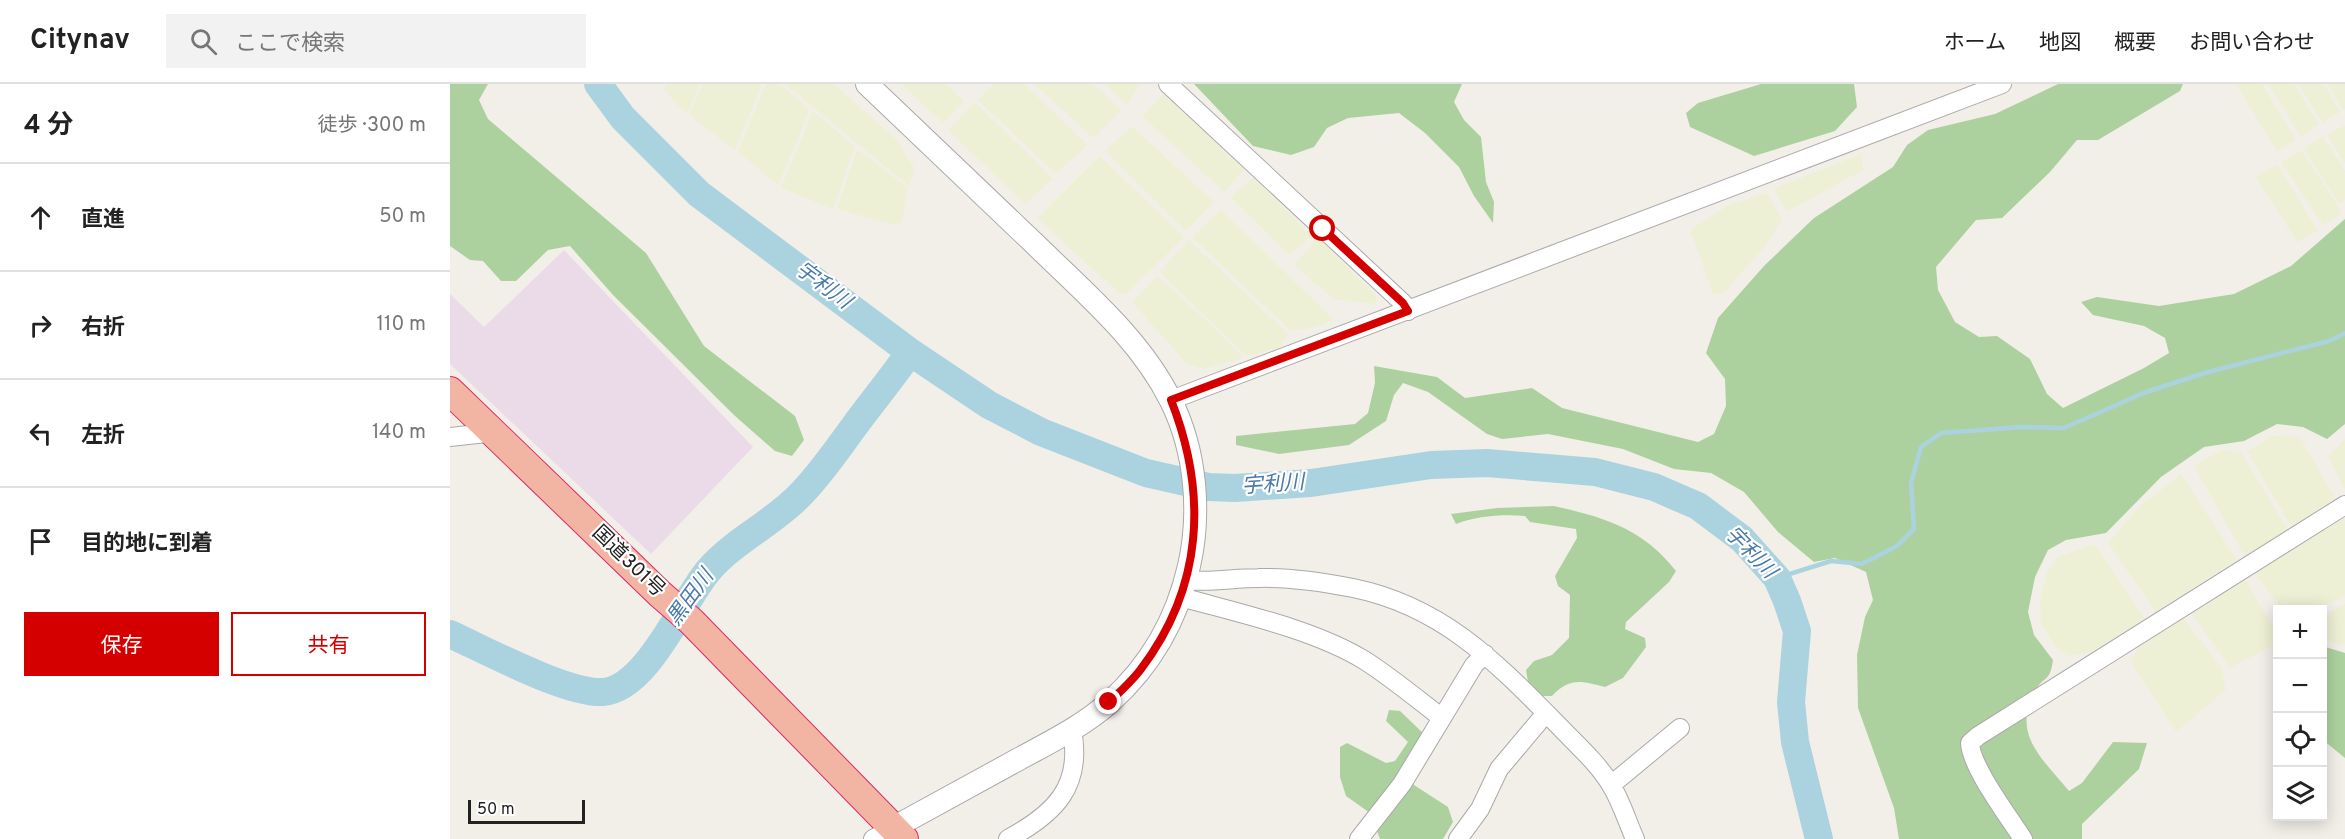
<!DOCTYPE html>
<html lang="ja">
<meta charset="utf-8">
<style>
:root{--surface:#fff;--page:#f2f2f2;--text:#222;--muted:#767676;--line:#e0e0e0;--accent:#d40000}
body{margin:0;font-family:Overpass,"Noto Sans JP",sans-serif;background:var(--page);color:var(--text)}
.controls{position:absolute;right:18px;bottom:18px;display:grid;overflow:hidden;border-radius:0px;box-shadow:0 3px 15px #0003}
.controls button{width:54px;height:54px;display:grid;place-items:center;padding:0;border:0;border-bottom:2px solid var(--line);background:var(--surface);color:var(--text);font:30px sans-serif}
.scale{position:absolute;left:18px;bottom:15px;width:117px;box-sizing:border-box;padding-left:6px;border:3px solid #222;border-top:0;font-size:16px;line-height:21px;white-space:nowrap;color:#222;-webkit-text-stroke:4px #fff;paint-order:stroke}
.stop{position:absolute;width:18px;height:18px;margin:-14px;border:4px solid #d40000;border-radius:50%;background:#fff}
.stop.end{background:#d40000;border-color:#fff;box-shadow:0 2px 6px #0008}
.list{margin:0;padding:0;list-style:none}
h2{display:flex;justify-content:space-between;align-items:center;height:78px;margin:0;padding:0 24px;font-size:26px}
h2 small{font-size:20px;font-weight:400;color:var(--muted)}
.list li{display:grid;grid-template-columns:39px 1fr auto;gap:18px;align-items:center;box-sizing:border-box;height:108px;padding:0 24px;border-top:2px solid var(--line)}
.list b{display:block;font-size:22px;white-space:nowrap}
.list em{font-size:20px;font-style:normal;color:var(--muted)}
.actions{display:flex;gap:12px;padding:18px 24px}
.actions a{flex:1;padding:14px 0;border:2px solid var(--accent);border-radius:0px;text-align:center;font-size:21px;color:var(--accent)}
.actions .main{background:var(--accent);color:#fff}
.icon{flex:none;width:33px;height:33px;fill:none;stroke:currentColor;stroke-width:2;stroke-linecap:round;stroke-linejoin:round}
.map{position:relative;flex:none;width:1895px;height:755px;overflow:hidden}
header{display:flex;align-items:center;gap:36px;box-sizing:border-box;height:84px;padding:0 30px;background:var(--surface);border-bottom:2px solid var(--line)}
header strong{font-size:28px}
nav{display:flex;gap:33px;margin-inline-start:auto;font-size:21px}
.search{width:420px;height:54px;background:var(--page);display:flex;align-items:center;gap:15px;box-sizing:border-box;padding:0 21px;border-radius:0px;color:var(--muted);font-size:22px}
main{display:flex}
aside{flex:1;background:var(--surface)}
.map>svg:first-child{display:block}
</style>
<header>
<strong>Citynav</strong>
<div class="search"><svg class="icon" aria-label="search" viewBox="0 0 24 24"><circle cx="10" cy="10" r="6"/><path d="M15 15l6 6"/></svg>ここで検索</div>
<nav><a>ホーム</a><a>地図</a><a>概要</a><a>お問い合わせ</a></nav>
</header>
<main>
<aside>
<h2>4 分<small>徒歩 · 300 m</small></h2>
<ul class="list">
<li><svg class="icon" aria-label="ahead" viewBox="0 0 24 24"><path d="M12 20V5M6 11l6-6 6 6"/></svg><div><b>直進</b></div><em>50 m</em></li>
<li><svg class="icon" aria-label="right" viewBox="0 0 24 24"><path d="M7 20v-9h11M14 6l5 5-5 5"/></svg><div><b>右折</b></div><em>110 m</em></li>
<li><svg class="icon" aria-label="left" viewBox="0 0 24 24"><path d="M17 20v-9H6M10 6l-5 5 5 5"/></svg><div><b>左折</b></div><em>140 m</em></li>
<li><svg class="icon" aria-label="arrive" viewBox="0 0 24 24"><path d="M6 21V4h12l-3 4 3 4H6"/></svg><div><b>目的地に到着</b></div></li>
</ul>
<div class="actions"><a class="main">保存</a><a>共有</a></div>
</aside>
<div class="map">
<svg width="1895" height="755" viewBox="0 0 1895 755">
<rect width="100%" height="100%" fill="#f2efe9"/>
<path fill="#ebdbe8" d="M114 166 303 363 201 470 0 280V210L34 243Z"/>
<path fill="#eef0d5" d="M216 0H250L238 29 230 24 214 6Z
M253 0H312L285 66 239 31Z
M316 0H330L360 26 328 101 288 68Z
M335 0H384L446 55 465 85 459 102Z
M451 0H496L514 17 493 39Z
M543 0H574L638 61 606 90 528 16Z
M584 0H643L671 26 643 54Z
M655 0H690L677 21Z
M1786 0H1812L1846 56 1827 67Z
M1818 0H1844L1869 40 1851 53Z
M1848 0H1874L1890 28 1873 39Z
M1877 0H1895V25L1893 26Z
M713 10 795 85 774 108 692 32Z
M525 18 603 95 575 120 498 46Z
M363 27 405 63 383 125 331 104Z
M1895 41V80L1877 51Z
M682 42 764 118 736 147 655 67Z
M1873 52 1895 86V116L1889 120 1854 65Z
M407 65 458 104 452 138 444 141 387 125Z
M1851 66 1890 125 1891 131 1873 141 1831 78Z
M1411 70 1413 86 1337 128 1324 104Z
M650 72 734 153 676 210H670L587 134Z
M1827 80 1868 147 1847 158 1806 93Z
M804 93 861 152 839 171 780 113Z
M1317 109 1332 135 1317 160 1274 209 1263 210 1240 146 1277 122Z
M771 126 884 236 857 245 840 246 742 153Z
M868 154 926 212V220L883 215 844 181Z
M739 156 838 250 831 263 797 272 709 188Z
M707 192 759 239 794 274 753 285 736 279 682 218Z
M1822 352 1850 353 1885 414 1842 444 1797 367Z
M1895 355V406L1878 373Z
M1771 366 1791 368 1838 446 1795 473 1744 382Z
M1731 390 1787 476 1706 528 1658 459 1689 423Z
M1892 431 1895 436V511L1869 525H1832L1802 486Z
M1645 460 1695 535 1642 568 1618 572 1605 562 1591 540 1590 516 1597 488 1609 472Z
M1794 494 1827 549V559L1780 584 1741 528Z
M1895 519V561L1873 555V532Z
M1733 534 1771 583 1776 606 1726 648 1680 577 1690 562Z"/>
<path fill="#add19e" d="M0 0H38L29 16 38 35 196 169 254 262 345 332 354 356 342 372 325 367 285 332 163 211 120 162 98 166 66 197H51L33 177 20 176 0 162Z
M744 0H1012L1004 18 1014 36 1031 53 1036 98 1044 118 1043 139 1024 112 1009 83 975 49 949 29 898 34 877 44 864 63 841 71 803 62Z
M1311 0H1404L1407 23 1385 47 1304 72 1240 43 1236 29 1248 19Z
M1608 0H1733L1730 7 1648 56H1627L1600 88 1552 134 1526 136 1486 183 1488 206 1505 238 1529 253 1547 252 1580 275 1597 310 1613 324 1694 284 1719 269 1715 254 1694 242 1643 231 1631 218 1647 213 1709 222 1784 210 1841 182 1895 135V340L1877 355 1853 343 1827 340 1794 357 1754 363 1711 393 1656 449 1616 456 1598 466 1585 493 1578 528 1584 551 1603 576C1600 599 1594 591 1585 607 1561 651 1593 675 1619 707L1632 699 1663 658 1697 659 1689 685 1632 740V755H1449L1444 724 1408 624 1407 571 1415 533 1423 516 1416 488 1385 474 1364 478 1328 448 1294 408 1261 389 1224 385 1173 365 1098 350 1052 355 1037 350 978 308 953 299 944 311 936 337 899 361 829 370 786 361V352L905 340 918 329 925 299 924 282 987 293 1015 314 1082 304 1112 324 1248 358 1264 350 1276 322 1275 295 1256 269 1268 234 1314 182 1364 134 1443 83 1457 61 1478 46 1545 30Z
M1104 422C1156 434 1192 444 1226 487L1219 498 1176 538 1175 545 1195 554 1196 563 1173 594 1155 603C1131 597 1120 593 1102 612H1091L1078 598 1076 586 1084 577 1102 571 1119 554 1120 511 1108 502 1105 492 1127 454 1126 445 1080 438 1075 432C1052 430 1027 432 1006 440L1001 430 1047 424Z
M1872 562 1895 569V674L1873 656Z
M939 626 950 627 973 649 953 690 964 701 998 723 1003 738 993 755H930L920 729 896 712 890 693V663L897 659 936 679 945 677 958 658 936 637Z"/>
<g fill="none" stroke-linecap="round" stroke-linejoin="round">
<path stroke="#aad3df" stroke-width="4.5" d="M1327 494 1381 477 1412 480 1447 462 1464 445 1461 399 1471 363 1491 349 1572 343 1614 344 1696 308 1758 288 1879 257 1895 249"/>
<path stroke="#aad3df" stroke-width="28" d="M148 0 173 34 249 110 460 268 539 321 591 348 696 389 758 403 785 404 861 399 981 381 1037 379 1145 388 1204 403 1248 422 1292 455 1327 494 1337 517 1347 547 1341 618 1345 658 1369 755
M0 550C35 566 117 610 153 608 197 605 232 518 258 487 283 457 322 440 349 412 370 391 386 367 403 344 422 318 442 294 460 268"/>
<g stroke="#a9a9a9" stroke-width="20">
<path id="minor" d="M718 0 953 219 958 227
M721 316 1552 0
M0 353 36 349 41 347
M736 496C760 499 783 494 808 494 839 493 873 498 903 504 992 522 1046 578 1107 640 1125 659 1147 678 1161 701 1171 717 1177 737 1185 755
M731 513C788 529 863 545 914 576 941 593 967 615 992 634
M1161 701 1230 644
M423 755 443 744
M558 755C604 730 633 703 622 646
M909 755 952 700 1024 581 1035 570
M1008 755 1030 725 1049 685 1096 629
M1573 755C1559 733 1521 683 1520 659L1528 652 1895 421"/>
</g>
<g stroke="#a9a9a9" stroke-width="24">
<path id="tertiary" d="M417 0C474 54 531 108 588 163 636 210 691 256 721 317 746 367 751 429 739 482 727 535 700 582 660 618 633 642 600 658 569 675 527 698 485 721 443 744"/>
</g>
<g stroke="#dc2a67" stroke-width="30">
<path id="trunk" d="M0 307 210 510 241 537 454 755"/>
</g>
<use href="#minor" stroke="#fff" stroke-width="18"/>
<use href="#tertiary" stroke="#fff" stroke-width="22"/>
<use href="#trunk" stroke="#f2b4a3" stroke-width="28"/>
</g>
<g fill="none" stroke-linecap="round" stroke-linejoin="round">
<path stroke="#d40000" stroke-width="8" d="M659 618C670 608 682 597 691 585 753 503 758 410 721 316L958 227 953 219 873 145"/>
</g>
<g text-anchor="middle" dominant-baseline="central" stroke-width="4.5" stroke-linejoin="round" paint-order="stroke">
<g font-size="20" fill="#222" stroke="#fff">
<text transform="translate(178 478) rotate(44)">国道301号</text>
</g>
<g font-size="21" font-style="italic" fill="#4a7aab" stroke="#fff">
<text transform="translate(373 202) rotate(37)">宇利川</text>
<text transform="translate(823 401) rotate(-4)">宇利川</text>
<text transform="translate(1300 469) rotate(46)">宇利川</text>
<text transform="translate(241 514) rotate(-54)">黒田川</text>
</g>
</g>
</svg>
<div class="controls">
<button>+</button>
<button>−</button>
<button><svg class="icon" aria-label="locate" viewBox="0 0 24 24"><circle cx="12" cy="12" r="6"/><path d="M12 2v4M12 18v4M2 12h4M18 12h4"/></svg></button>
<button><svg class="icon" aria-label="layers" viewBox="0 0 24 24"><path d="M12 4l9 5-9 5-9-5zM3 14l9 5 9-5"/></svg></button>
</div>
<div class="scale">50 m</div>
<div class="stop" style="left:873px;top:145px"></div>
<div class="stop end" style="left:659px;top:618px"></div>
</div>
</main>
